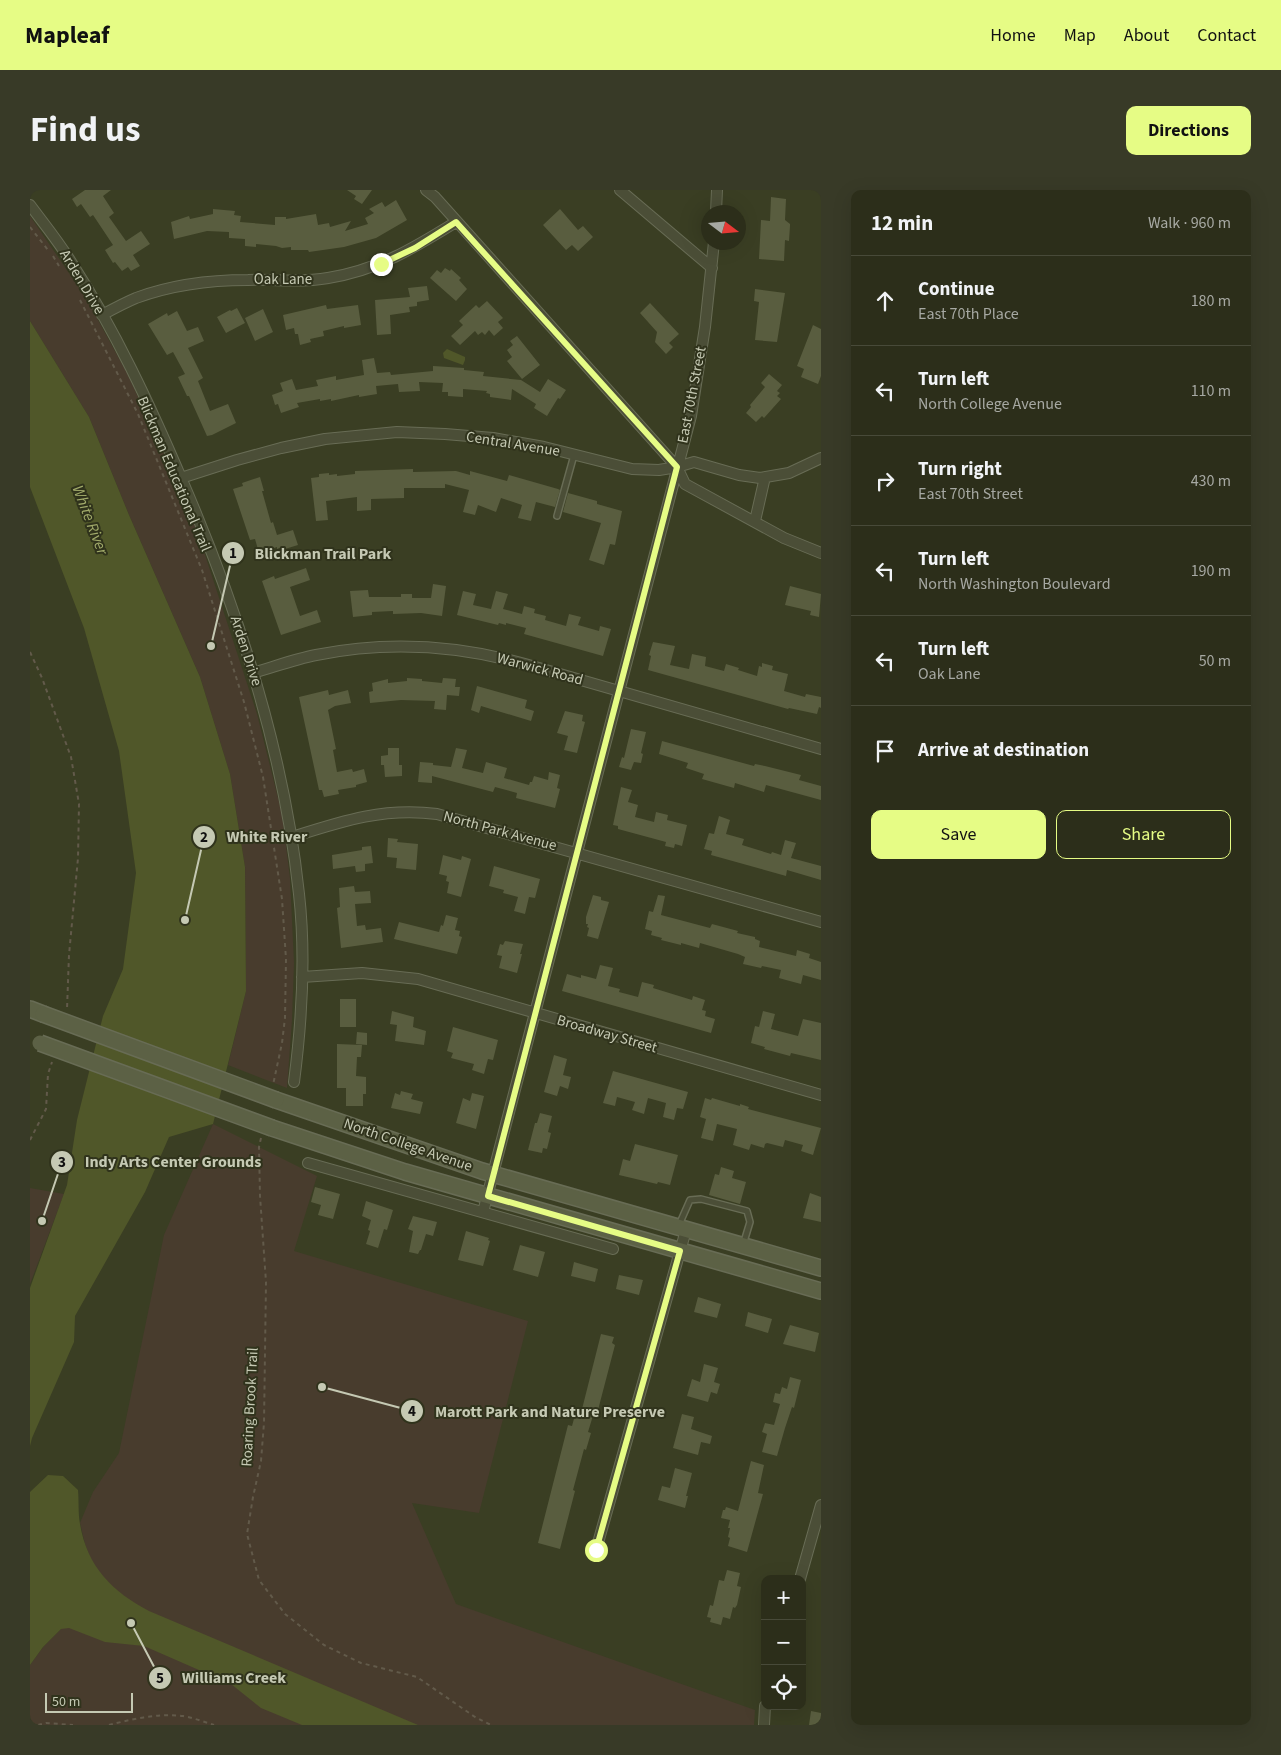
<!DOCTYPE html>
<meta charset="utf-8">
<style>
:root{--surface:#2c2e1a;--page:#383a27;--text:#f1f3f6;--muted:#a6a8a2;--line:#484a39;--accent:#e6fc85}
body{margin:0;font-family:"Source Sans 3",sans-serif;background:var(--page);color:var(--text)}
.controls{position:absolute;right:15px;bottom:15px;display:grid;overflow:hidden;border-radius:10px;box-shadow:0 5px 20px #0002}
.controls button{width:45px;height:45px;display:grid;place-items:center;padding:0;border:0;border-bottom:1px solid var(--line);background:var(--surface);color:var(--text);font:25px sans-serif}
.compass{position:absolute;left:671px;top:15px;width:45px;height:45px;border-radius:50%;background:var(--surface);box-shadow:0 5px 20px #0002;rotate:106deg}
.scale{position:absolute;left:15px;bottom:12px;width:88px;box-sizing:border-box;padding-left:5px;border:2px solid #c5c9b3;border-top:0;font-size:14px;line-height:18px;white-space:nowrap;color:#c5c9b3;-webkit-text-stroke:4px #30331c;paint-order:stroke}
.stop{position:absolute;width:15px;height:15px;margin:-11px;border:4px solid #e6fc85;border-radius:50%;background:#fff}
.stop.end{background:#e6fc85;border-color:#fff;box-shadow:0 1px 5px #0008}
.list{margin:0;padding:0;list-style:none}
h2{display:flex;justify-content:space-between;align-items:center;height:65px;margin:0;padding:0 20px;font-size:21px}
h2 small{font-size:16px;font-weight:400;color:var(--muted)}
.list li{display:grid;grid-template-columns:32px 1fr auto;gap:15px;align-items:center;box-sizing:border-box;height:90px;padding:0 20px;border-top:1px solid var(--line)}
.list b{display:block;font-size:19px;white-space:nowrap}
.list p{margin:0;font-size:16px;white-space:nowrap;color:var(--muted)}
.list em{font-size:16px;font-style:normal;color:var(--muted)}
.actions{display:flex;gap:10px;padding:15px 20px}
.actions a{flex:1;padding:11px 0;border:1px solid var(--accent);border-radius:10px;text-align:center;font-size:18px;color:var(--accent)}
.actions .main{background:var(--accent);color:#111}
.icon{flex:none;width:28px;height:28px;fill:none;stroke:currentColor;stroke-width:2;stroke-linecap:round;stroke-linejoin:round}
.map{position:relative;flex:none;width:791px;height:1535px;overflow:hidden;border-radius:10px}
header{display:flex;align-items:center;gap:30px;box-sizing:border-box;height:70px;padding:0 25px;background:var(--accent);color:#111}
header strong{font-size:24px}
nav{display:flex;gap:28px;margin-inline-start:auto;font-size:18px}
.intro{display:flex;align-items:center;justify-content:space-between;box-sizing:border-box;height:120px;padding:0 30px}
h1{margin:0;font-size:35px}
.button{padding:12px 22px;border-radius:10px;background:var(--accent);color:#111;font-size:18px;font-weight:700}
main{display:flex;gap:30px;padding:0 30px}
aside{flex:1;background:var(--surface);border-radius:10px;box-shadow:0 5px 20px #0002}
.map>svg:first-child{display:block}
</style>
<header>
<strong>Mapleaf</strong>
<nav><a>Home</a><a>Map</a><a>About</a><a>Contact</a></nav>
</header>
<div class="intro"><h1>Find us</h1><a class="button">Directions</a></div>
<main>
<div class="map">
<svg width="791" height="1535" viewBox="0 0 791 1535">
<rect width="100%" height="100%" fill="#3a3e23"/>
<path fill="#483c2d" d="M0 26 56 108 98 185 162 325 227 524 252 624 260 688 264 773 262 830 257 898 198 875 216 801 215 677 200 584 170 487 99 325 59 227 0 131Z
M183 934 287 986 264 1061 498 1131 449 1323 382 1313 426 1414 725 1520 724 1535H0V1475L13 1457 31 1439 61 1371 55 1354 50 1333 63 1302 89 1263 134 1045Z
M0 998 34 1004 0 1094Z"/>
<path fill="#505729" d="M0 131 59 227 99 325 170 487 200 584 215 677 216 801 183 934 139 947 115 1002 45 1126 44 1152 2 1248 0 1256V1098L37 995 47 930 73 826 93 779 106 683 89 561 54 438 0 297Z
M417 159 435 167V170L433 175 414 168 413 163Z
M18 1285 33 1286 48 1300C49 1311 48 1323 50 1334 57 1377 83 1402 119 1421L388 1535H272L231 1518 201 1494 114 1456 75 1452 39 1438 31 1439 13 1457 0 1475V1302Z"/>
<path fill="#595d3f" d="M55 0H81L73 6 84 23 79 27 96 51 111 41 120 54 103 65 110 76 101 81 98 77 92 81 85 72 83 73 75 60 83 55 63 25 60 27 51 14 47 17 42 9Z
M317 0H342L332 14 324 9 326 6Z
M741 7 756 9 755 30 760 34V36L759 51 755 50 754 71 729 69 731 30 740 31Z
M366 10 377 30 346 48 314 57 279 62 278 60H261V57L252 58 246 56 226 54V57L215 56V49L199 48V42L177 41 144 49 141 32 159 26 160 29 183 24V19L205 21 204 25 211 26 210 32 245 35V27H256V29L286 24 288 35 299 33 300 37 321 31 315 41 338 34 335 28 344 23 339 19 352 12 355 17Z
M530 19 548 40 553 36 563 47 548 61 542 55 536 60 513 35Z
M415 78 420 81 421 79 431 88 429 90 437 99 426 111 400 88 407 80 411 83Z
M397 96 399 110 387 112V116L379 117 380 122 360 125 361 144 347 145 345 110 380 107 378 98Z
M725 99 755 103 747 152 725 150 729 112 724 111Z
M457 111 473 128 468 132 473 138 464 146 459 140 455 145 452 142 448 145 445 141 430 155 421 146 433 135 429 131 446 115 449 118Z
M620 113 649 144 639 153 643 157 636 164 625 152 627 142 610 123Z
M296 115 297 119 328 115 331 135 314 138V136L293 141 294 146 280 149 281 152 270 155 268 144H265L264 138 256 140 253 125Z
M207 118 215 133 196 143 187 127 200 120 201 121Z
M233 119 243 142 225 151 215 128Z
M147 121 157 141 168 137 174 151 158 158 173 188 168 191 180 221 198 214 206 233 182 245 177 246 159 206H157L148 187 155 184 143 162 137 165 118 134 137 123 138 126Z
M783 135 791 139V186L788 194 771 187 774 179 767 176Z
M487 146 510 175 492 189 477 171 482 167 477 160 483 155 480 151Z
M344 168 347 183 360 182 361 185 403 181V176L434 178V180L454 182 453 186 491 190 510 202 518 189 536 200 530 209 528 208 517 226 504 218 506 214 482 199 481 210 460 207V204L456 203 457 201 433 199V207L418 206V202H412L413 193 389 192 390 201 369 202 368 194 346 196 347 204 329 207V205L301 211V209L290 211V209L267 213 269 217 251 223 248 214 245 215 242 205 253 201 250 193 262 189 266 200 288 196 286 190 306 186V190L334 185 332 170Z
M739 184 752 195 747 201 750 203 747 206 751 209 734 228 732 226 726 232 716 223 721 217 720 215 735 197 731 193Z
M383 279V282L426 281 440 285V281L477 291 479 285 528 299 530 300 525 317 506 312 501 331 488 328 492 315 471 308 466 322 448 315 445 325 433 322 439 300 415 294V298H374V308L341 309V320L327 321V307L296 311 298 330 286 331 281 288 289 287V284L299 283V285L307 284V286L325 284V281Z
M230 287 234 301H232L241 333 243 332 247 345 263 340 268 355 255 359 254 356 247 359V357L229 363 225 349 220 350 203 299 213 296 212 293Z
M538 303 567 311V314L592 321 585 355 580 354 574 375 559 370 571 333 533 322Z
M276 378 280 390 260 397 270 426 287 420 291 432 251 445 232 391 244 386 245 389Z
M403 394 416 396 412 426 391 423 363 424V421L342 422V425L323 427 320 401 338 400 339 407H371V404H382V408H401Z
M760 396 791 404 789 427 780 425 781 421 755 415Z
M433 401 446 404 443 415 461 419 466 401 478 404 473 419 492 424 494 416 505 419 504 423 516 426 515 430 536 436 539 424 551 427 548 435 569 441 570 436 581 439 573 466 494 444 496 438 476 433V435L469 433 468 435 427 425Z
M623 452 645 456 640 475 659 479 662 464 676 467 675 476 694 481 696 474 709 478 708 480 727 486 729 476 732 477V473L743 476 742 480 758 484 754 501 775 507 776 504 791 507V518L789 517 787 524 759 518 758 519 618 480 621 466 619 465Z
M377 488 392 489V491L412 493 413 488 426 489 425 497H430L429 506 417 505 416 520 404 519 405 511 371 510 340 513 339 502 343 501 342 493 358 489V493L377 491Z
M447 496 497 510 495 518 504 521 501 531 451 516 449 523 441 520Z
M298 500 299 505 318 500 321 513 305 516 298 520 306 559 303 560 307 582 322 579 323 582 334 579 337 592 326 595V597L308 600 309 604 294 607 292 600H289L269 507Z
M535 521 553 525 552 531 555 532 547 563 534 560 538 546 527 543Z
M601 539 616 542 611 563 613 564 611 573 604 572 601 580 589 577 592 567 594 568Z
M632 551 724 576 725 574 735 576 771 585 769 590 791 596V610L736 595 734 602 705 593 704 598 672 589 674 584 656 578 658 573 629 564Z
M358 558H369V575H372V586L355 587 354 575H351V566L358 565Z
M426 558 437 560 432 578 453 583 456 572 477 578 474 588 499 595 500 592H502L504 586 518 590 519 582 530 585 527 598 530 599 525 618 486 608 487 603 465 597 463 602 402 586V593L388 592 390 572 403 573V575L421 577Z
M591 597 602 600 598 612 608 615 605 627 624 632 626 622 638 625 637 630 657 635 652 656 645 654 644 658 635 656 636 652 588 639V636L583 635Z
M689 626 700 630 696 644 714 649 712 655 741 664 742 662 751 665 755 650 766 653 761 668 791 676V690L757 680 756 686 681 665 682 661 674 659 679 643 684 644Z
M358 648 368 649 367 652 388 654 386 680 366 678 367 668 357 667Z
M341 656 343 673 335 674V681L326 682 325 676 303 679 302 665 332 660V657Z
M413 665 431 670 432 666 441 669 431 707 417 703 419 692 416 691 417 686 409 684Z
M464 676 510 689 505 708 499 707 495 724 484 721 488 707 473 703 474 700 459 696Z
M324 696 325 702 340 701 341 713 325 714 327 736 335 735 336 740 351 738 353 752 311 758 307 718 310 717 309 698Z
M563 705 571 707V710L579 712 568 749 557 746 559 738 557 737 558 734H556V727Z
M628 705 635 706 631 725 680 738 682 734 708 741 707 743 725 747V749L730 751 729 757 766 766 767 760 780 764 779 768 791 772V790L773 785 771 794 756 790 749 788 751 780 732 776 731 778 713 774 715 767 708 764 670 753 669 758 651 753V755L631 750 632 748 621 745 622 741 615 739 619 721 623 722Z
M416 725 428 728 425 740 430 741 429 746 432 747 427 764 364 749 369 732 409 742 411 735 413 736Z
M475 751 493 754 490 764H492L487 783 469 778 472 766 467 765 470 754 473 755Z
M570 775 583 778 578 796 590 799 589 802 608 807 612 792 624 795 623 798 662 810 663 806 675 810 672 820 676 821 675 826 685 829 681 843 532 801 537 784 551 788V785L566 789Z
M310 809H326V837H310Z
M362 821 384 827 383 837 396 841 394 855 365 851 367 835 360 834Z
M733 821 745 824 741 839 768 846 773 829 791 833V870L761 863 760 866 734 859 735 857 721 853 725 836 729 837Z
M423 837 468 850 463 870 458 869 454 884 442 880 444 874 421 868 423 863 417 861Z
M327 842 337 843V855L326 854Z
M307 854 332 855 331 867H327L326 886 336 887V904H333V916H316V898H307Z
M524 865 537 869 533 885 541 887 538 899 530 896 527 906 514 902Z
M583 881 658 902 653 919 647 918 644 930 633 927 636 913 618 908 614 924 602 920 605 912 587 907 585 916 573 913Z
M371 901 383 904 381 909 393 912 390 924 361 918 365 903 370 905Z
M442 903 454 906 446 939 426 933 433 908 440 911Z
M675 908 681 910 682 908 710 916V914L719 917 718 919 791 938 783 965 771 961 773 955 755 950 753 957 737 953 735 954 734 958 721 954 719 960 703 955 707 939 687 934 683 951 671 948 676 929 670 927Z
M510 923 522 926 518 942 521 943 517 959 513 958 512 963 498 960 505 933H507Z
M605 954 648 965 640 995 628 992 627 994 589 985 593 969 600 971Z
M691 977 704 981 702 988 716 992 710 1014 679 1005 685 984 689 985Z
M285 997 310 1004 303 1029 288 1025 291 1015 281 1012Z
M780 1003 791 1007V1032L773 1028Z
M336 1011 363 1020 357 1040 354 1039 348 1058 336 1054 340 1041 338 1040 341 1030 332 1026Z
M383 1026 407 1032 403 1046 396 1044 391 1060H390L388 1064 379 1062 383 1041 378 1039Z
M436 1041 459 1048 458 1050 460 1051 453 1076 428 1070Z
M490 1055 515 1062 508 1087 483 1080Z
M544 1072 568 1079 565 1092 541 1086Z
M589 1085 613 1090 609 1105 586 1099Z
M668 1107 691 1114 687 1128 664 1122Z
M718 1122 742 1129 738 1143 715 1136Z
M760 1135 789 1143 785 1162 753 1154Z
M571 1144 584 1147 582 1153 585 1155 568 1220 565 1219 558 1242 561 1243 556 1260 554 1259 543 1300 545 1301 530 1359 508 1353 538 1235 542 1236 545 1225 550 1227Z
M674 1174 688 1178 684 1192 690 1194 687 1204 681 1202 678 1212 657 1206 662 1189 670 1192Z
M760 1187 771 1190 764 1218 762 1217 755 1238 747 1266 732 1262 737 1244 732 1242 735 1233 744 1235 750 1214 743 1212 745 1203 750 1204 752 1197 757 1199Z
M652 1224 664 1227 661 1239 682 1246 680 1254 671 1252 668 1265 643 1258Z
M721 1271 734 1275 728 1303 733 1304 717 1362 698 1356 700 1348 698 1347 700 1338H698L700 1330 691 1328 693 1320H695L696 1317 708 1321Z
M645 1278 662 1283 656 1306H658L655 1318 628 1310 632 1296 640 1298Z
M697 1380 710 1383 707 1396 711 1397 707 1415 705 1418 703 1417 700 1429 693 1427 691 1435 680 1432 681 1428 677 1427 680 1415 683 1416 689 1390 694 1391Z
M781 1521 791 1523V1535H779Z"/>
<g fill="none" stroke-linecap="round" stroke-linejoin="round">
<g stroke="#686c55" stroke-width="8">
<path id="service" d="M527 326 544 265
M649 1035 660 1010 671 1009 717 1021 720 1032 713 1055"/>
</g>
<g stroke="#686c55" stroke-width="12">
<path id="minor" d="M396 0 405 7 647 277 655 294 754 348 791 363
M590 0 682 78
M0 15C14 34 29 52 41 72 85 140 120 215 152 290 209 422 254 561 269 704 276 766 272 830 264 892
M686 22 687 0
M72 125C83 119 94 113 106 108 141 95 181 90 218 90 245 89 272 93 298 88 348 80 384 58 426 32
M151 288 207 270 251 258 295 249 367 242 415 244 463 248 514 257 602 279 629 280 647 277 664 272 709 285 730 288 759 283 791 268
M725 331 735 287
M223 483C244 477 265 469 286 465 355 451 427 455 495 474L791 559
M262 647C312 631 354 617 407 624L791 732
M272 787 332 783 388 789 791 905
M278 973 583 1059
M453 1022 661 226 675 137 684 52
M566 1360 656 1040
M770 1389 791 1315
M734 1535 735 1516"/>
</g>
<g stroke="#686c55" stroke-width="18">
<path id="secondary" d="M0 819 13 824
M246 910 452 981 791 1078
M242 938 375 982 791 1101"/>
</g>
<path stroke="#625a4a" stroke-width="2" stroke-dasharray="4 4" stroke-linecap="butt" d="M0 37 18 60
M23 66 29 76
M50 110 108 224 172 380 214 512 233 587 252 709 256 769 255 828 252 853 243 895
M0 462 12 488 41 567 49 614 48 668 39 765 37 819
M231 948 229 957 230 1006 236 1092 234 1233 231 1271 223 1307 217 1344 229 1390 255 1424 294 1455 331 1473 387 1487 445 1527 461 1535
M0 950 16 919 18 884 22 872
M8 1535 16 1533 43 1535
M79 1535C102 1529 129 1523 153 1526 164 1528 174 1532 184 1535"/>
<use href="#service" stroke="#4b4e37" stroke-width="5"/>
<use href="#minor" stroke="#4b4e37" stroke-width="10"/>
<use href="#secondary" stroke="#5c6145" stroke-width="15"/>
<g stroke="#686c55" stroke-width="18" stroke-linecap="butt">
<path id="secondary-bridge" d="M13 824 246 910
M10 853 242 938"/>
</g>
<use href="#secondary-bridge" stroke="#5c6145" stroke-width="15"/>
</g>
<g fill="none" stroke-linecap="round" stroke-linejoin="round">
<path stroke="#e6fc85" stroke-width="6" d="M351 74 385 58 426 32 647 277 458 1006 650 1061 566 1360"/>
</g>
<g text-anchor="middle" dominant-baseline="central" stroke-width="4" stroke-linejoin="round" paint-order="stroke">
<g font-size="15" fill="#c5c9b3" stroke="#30331c">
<text x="253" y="89">Oak Lane</text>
<text transform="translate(52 92) rotate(59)">Arden Drive</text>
<text transform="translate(662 205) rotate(-79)">East 70th Street</text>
<text transform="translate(483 254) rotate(9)">Central Avenue</text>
<text transform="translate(144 284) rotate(67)">Blickman Educational Trail</text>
<text transform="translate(216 461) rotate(72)">Arden Drive</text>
<text transform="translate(510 479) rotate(15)">Warwick Road</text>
<text transform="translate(470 641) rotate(15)">North Park Avenue</text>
<text transform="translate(577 844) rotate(16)">Broadway Street</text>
<text transform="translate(378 955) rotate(19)">North College Avenue</text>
<text transform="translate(220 1217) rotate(-87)">Roaring Brook Trail</text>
</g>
<g font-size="16" font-style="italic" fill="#a1aa6a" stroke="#30331c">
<text transform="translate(60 330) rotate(69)">White River</text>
</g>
</g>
<path fill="none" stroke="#c5c9b3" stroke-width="2" d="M181 456L203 363M155 730L174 647M12 1031L32 972M292 1197L382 1221M101 1433L130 1488"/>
<g fill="#c5c9b3" stroke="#30331c" stroke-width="2">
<circle cx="181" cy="456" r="5"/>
<circle cx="155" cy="730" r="5"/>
<circle cx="12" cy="1031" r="5"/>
<circle cx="292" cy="1197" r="5"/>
<circle cx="101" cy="1433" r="5"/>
<circle cx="203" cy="363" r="12"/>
<circle cx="174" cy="647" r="12"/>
<circle cx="32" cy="972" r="12"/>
<circle cx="382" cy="1221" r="12"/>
<circle cx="130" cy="1488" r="12"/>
</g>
<g font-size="15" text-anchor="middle" font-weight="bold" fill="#111">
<text x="203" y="368">1</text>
<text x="174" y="652">2</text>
<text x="32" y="977">3</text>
<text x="382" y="1226">4</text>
<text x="130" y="1493">5</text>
</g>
<g font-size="16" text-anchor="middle" font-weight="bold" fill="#c5c9b3" stroke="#30331c" stroke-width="4" stroke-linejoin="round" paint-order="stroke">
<text x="293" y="369">Blickman Trail Park</text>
<text x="237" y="652">White River</text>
<text x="143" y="977">Indy Arts Center Grounds</text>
<text x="520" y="1227">Marott Park and Nature Preserve</text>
<text x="204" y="1493">Williams Creek</text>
</g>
</svg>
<div class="controls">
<button>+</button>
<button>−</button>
<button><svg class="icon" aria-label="locate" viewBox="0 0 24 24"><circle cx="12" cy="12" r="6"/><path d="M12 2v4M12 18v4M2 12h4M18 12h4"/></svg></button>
</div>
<svg class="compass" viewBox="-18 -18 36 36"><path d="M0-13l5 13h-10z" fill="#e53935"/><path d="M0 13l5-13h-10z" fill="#a6a8a2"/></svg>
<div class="scale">50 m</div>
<div class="stop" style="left:566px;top:1360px"></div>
<div class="stop end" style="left:351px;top:74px"></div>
</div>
<aside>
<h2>12 min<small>Walk · 960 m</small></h2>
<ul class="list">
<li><svg class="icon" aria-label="ahead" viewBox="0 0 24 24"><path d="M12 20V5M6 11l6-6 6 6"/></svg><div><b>Continue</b><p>East 70th Place</p></div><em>180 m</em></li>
<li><svg class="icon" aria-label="left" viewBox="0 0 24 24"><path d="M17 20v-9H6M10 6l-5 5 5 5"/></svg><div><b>Turn left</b><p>North College Avenue</p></div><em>110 m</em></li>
<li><svg class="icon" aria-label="right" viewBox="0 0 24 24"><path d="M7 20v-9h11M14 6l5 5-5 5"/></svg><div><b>Turn right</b><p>East 70th Street</p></div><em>430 m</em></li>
<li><svg class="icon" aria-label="left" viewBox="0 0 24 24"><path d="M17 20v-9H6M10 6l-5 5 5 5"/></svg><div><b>Turn left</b><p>North Washington Boulevard</p></div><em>190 m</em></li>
<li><svg class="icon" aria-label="left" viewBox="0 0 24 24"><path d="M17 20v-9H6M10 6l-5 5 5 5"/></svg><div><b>Turn left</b><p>Oak Lane</p></div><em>50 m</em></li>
<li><svg class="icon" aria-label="arrive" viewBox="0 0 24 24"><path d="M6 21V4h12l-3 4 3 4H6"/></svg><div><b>Arrive at destination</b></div></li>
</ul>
<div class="actions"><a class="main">Save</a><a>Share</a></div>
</aside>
</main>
